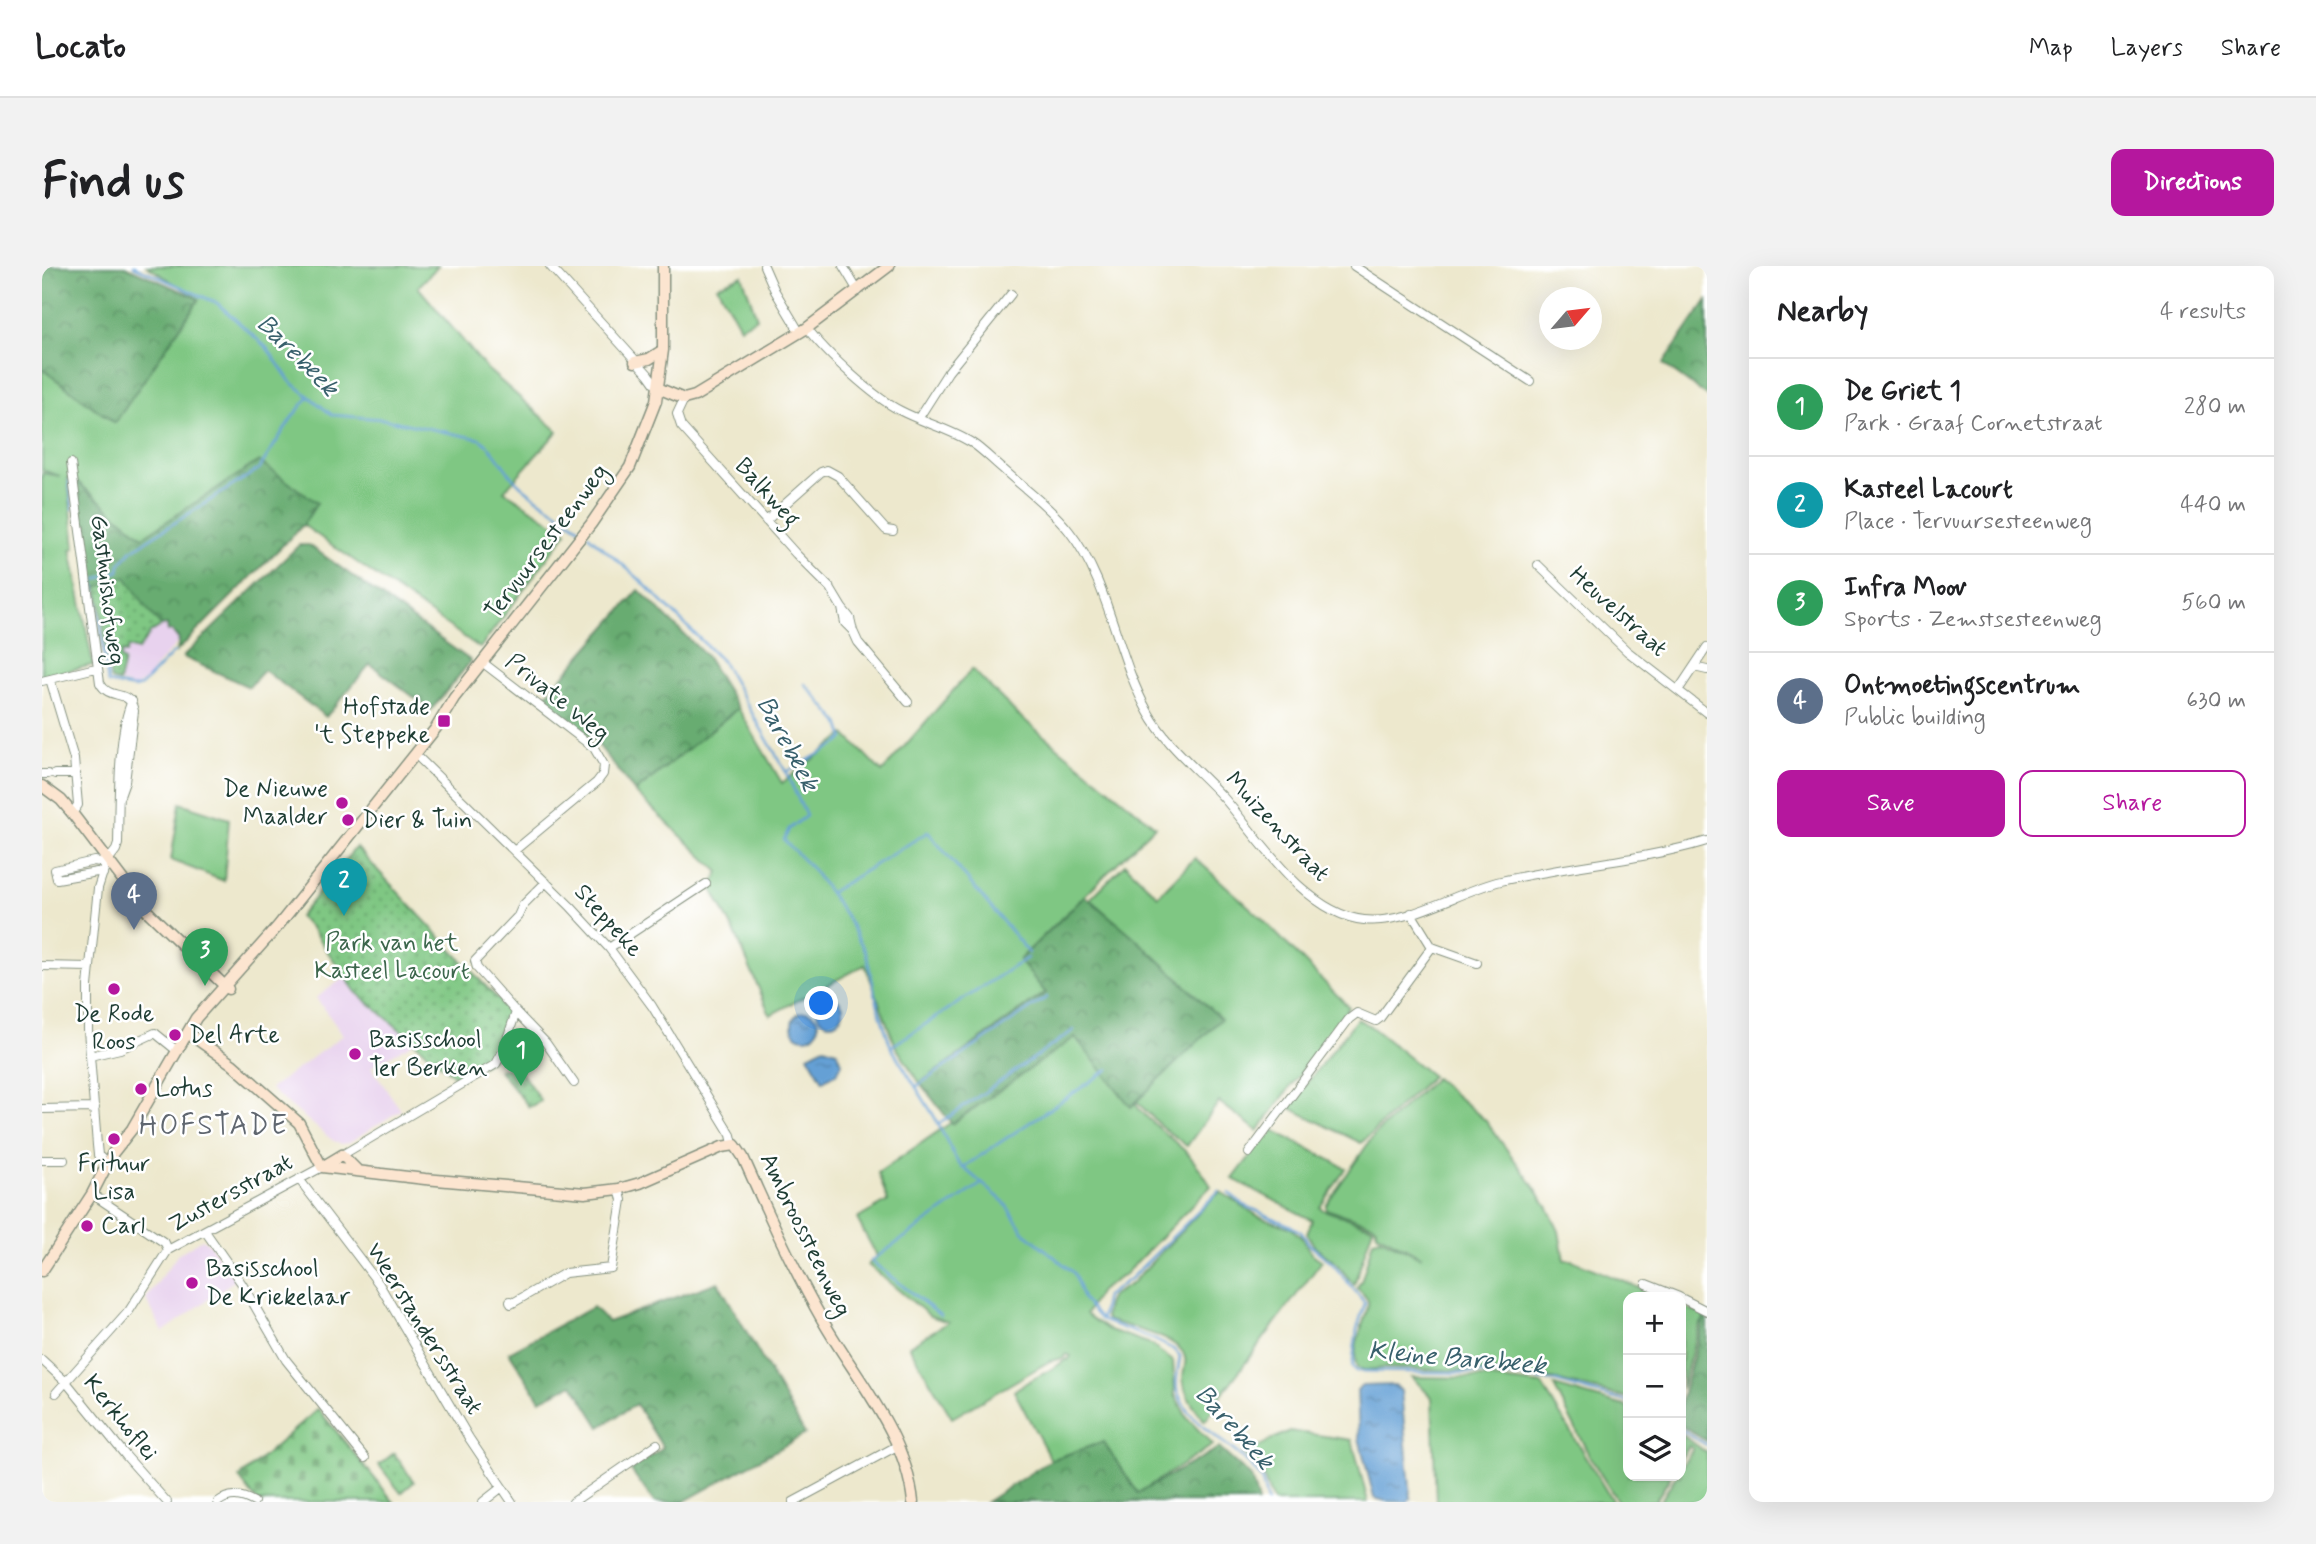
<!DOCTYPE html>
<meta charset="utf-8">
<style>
:root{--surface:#fff;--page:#f2f2f2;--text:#202124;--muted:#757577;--line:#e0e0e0;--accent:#b5179e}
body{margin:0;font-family:Mynerve,sans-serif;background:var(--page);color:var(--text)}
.controls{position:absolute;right:21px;bottom:21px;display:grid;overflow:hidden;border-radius:14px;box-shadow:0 7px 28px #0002}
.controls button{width:63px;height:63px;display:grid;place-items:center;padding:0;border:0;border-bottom:2px solid var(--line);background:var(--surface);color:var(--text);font:35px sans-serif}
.compass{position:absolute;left:1497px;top:21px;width:63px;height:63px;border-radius:50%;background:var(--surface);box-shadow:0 7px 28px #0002;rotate:62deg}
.you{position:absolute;left:780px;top:738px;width:24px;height:24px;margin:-18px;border:5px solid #fff;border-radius:50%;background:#1a73e8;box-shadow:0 0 0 10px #1a73e833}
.badge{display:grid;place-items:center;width:46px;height:46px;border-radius:50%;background:var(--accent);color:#fff;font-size:23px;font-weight:700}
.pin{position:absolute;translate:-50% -58px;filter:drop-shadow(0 2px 4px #0008)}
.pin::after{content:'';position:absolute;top:37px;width:24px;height:21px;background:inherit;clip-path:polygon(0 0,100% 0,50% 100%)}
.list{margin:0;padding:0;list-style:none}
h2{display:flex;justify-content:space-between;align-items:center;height:91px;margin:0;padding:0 28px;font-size:30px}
h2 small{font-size:23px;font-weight:400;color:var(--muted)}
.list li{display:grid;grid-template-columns:46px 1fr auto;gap:21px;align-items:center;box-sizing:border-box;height:98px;padding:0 28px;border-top:2px solid var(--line)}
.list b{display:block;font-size:26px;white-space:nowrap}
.list p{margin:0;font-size:23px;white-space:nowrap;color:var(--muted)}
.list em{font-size:23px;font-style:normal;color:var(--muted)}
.actions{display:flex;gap:14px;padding:21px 28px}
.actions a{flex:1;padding:16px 0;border:2px solid var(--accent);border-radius:14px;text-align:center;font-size:24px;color:var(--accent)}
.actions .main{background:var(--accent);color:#fff}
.icon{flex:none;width:38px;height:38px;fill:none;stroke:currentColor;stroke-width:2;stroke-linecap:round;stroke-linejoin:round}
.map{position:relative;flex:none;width:1665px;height:1236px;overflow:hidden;border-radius:14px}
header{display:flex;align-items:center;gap:42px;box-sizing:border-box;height:98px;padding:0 35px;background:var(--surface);border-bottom:2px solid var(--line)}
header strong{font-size:33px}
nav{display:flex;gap:38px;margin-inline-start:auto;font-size:24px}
.intro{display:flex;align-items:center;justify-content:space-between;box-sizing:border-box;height:168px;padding:0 42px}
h1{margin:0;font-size:49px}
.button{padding:18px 32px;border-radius:14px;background:var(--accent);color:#fff;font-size:24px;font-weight:700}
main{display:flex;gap:42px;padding:0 42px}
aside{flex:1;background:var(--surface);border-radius:14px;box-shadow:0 7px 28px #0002}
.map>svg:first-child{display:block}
</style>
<header>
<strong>Locato</strong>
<nav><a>Map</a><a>Layers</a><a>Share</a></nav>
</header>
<div class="intro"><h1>Find us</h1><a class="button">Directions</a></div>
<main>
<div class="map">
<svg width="1665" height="1236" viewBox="0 0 1665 1236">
<defs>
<pattern id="forest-crowns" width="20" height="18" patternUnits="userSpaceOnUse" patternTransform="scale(1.75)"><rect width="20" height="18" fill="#67ac71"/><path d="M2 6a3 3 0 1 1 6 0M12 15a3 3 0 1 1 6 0" fill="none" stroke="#548d5e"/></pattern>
<pattern id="cemetery-stones" width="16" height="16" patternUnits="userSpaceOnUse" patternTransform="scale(1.75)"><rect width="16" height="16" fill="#7fc783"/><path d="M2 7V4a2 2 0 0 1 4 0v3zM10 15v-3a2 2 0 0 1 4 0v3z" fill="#67a36c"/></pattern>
<pattern id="park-dots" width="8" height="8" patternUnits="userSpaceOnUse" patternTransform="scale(1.75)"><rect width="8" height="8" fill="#7fc783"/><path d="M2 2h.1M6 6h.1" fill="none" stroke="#67a36c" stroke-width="1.8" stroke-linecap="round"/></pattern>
<pattern id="water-ripples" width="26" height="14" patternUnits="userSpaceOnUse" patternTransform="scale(1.75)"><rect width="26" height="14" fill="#65a0d5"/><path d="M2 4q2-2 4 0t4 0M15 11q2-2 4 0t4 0" fill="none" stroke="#5384ae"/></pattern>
</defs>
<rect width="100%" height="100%" fill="#fff"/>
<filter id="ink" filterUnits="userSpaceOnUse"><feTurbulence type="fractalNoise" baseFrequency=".0143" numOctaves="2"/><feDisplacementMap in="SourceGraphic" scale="14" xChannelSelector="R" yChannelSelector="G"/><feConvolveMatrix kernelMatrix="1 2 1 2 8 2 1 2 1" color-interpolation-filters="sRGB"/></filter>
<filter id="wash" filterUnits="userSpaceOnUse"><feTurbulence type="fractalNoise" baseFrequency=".00686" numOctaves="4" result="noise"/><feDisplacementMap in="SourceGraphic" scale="28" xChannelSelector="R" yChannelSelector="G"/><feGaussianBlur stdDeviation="1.57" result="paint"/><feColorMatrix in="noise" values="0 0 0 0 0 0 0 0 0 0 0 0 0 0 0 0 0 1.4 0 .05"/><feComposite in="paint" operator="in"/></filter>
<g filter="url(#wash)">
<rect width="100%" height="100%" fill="#ede8cd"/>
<path fill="#e8d2ee" d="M84 311 108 347 125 359 138 374 115 399 106 412 93 421 69 414 56 321Z
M303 711 314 726 373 776 329 801 359 844 306 877 299 878 290 874 228 823 301 769 274 732Z
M160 973 167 978 193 1014 121 1066 104 1033 136 988Z"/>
<path fill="#7fc783" stroke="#4f825c" stroke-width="2" d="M105 0H396L376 21 444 102 516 165 462 225 525 266 438 382 261 259 274 237 101 272 33 214 26 212 33 282 29 283 51 399 0 411V207L18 210 0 204V103L73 156 157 33Z
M700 9 715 52 698 61 675 20Z
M930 403 975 448 1113 560 977 694 1004 726 878 817 854 781 823 699 728 749 695 671 669 621 677 606 593 526 696 442 740 517 803 468 840 506Z
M138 537 187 553 182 615 129 594Z
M1153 592 1216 649 1307 741 1216 865 1177 836 1145 880 1120 861 1095 836 1093 838C1107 856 1125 868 1142 884 1153 895 1161 907 1169 920L1083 1008 1058 1025 1044 1048 1065 1063 1106 1077 1131 1095 1133 1129 1145 1152 1171 1179 1096 1227 1061 1176 1009 1194 972 1125C988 1112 1010 1106 1024 1093L1026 1094 1029 1090 1024 1088 1021 1092 1008 1095 910 1152 867 1080 906 1056 888 1050 826 999 835 990 815 953 846 935 836 907 1033 771 1149 725 1048 633 1083 598 1116 630Z
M1315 753 1327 759 1390 810 1319 877 1246 841Z
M1393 812 1443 854 1488 915 1505 940 1517 965 1522 994H1530L1619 1031H1586V1132L1510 1113 1457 1106 1344 1102 1323 1104 1315 1102C1307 1079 1329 1046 1326 1035 1324 1030 1319 1026 1315 1022L1320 1013 1331 974 1339 972 1378 991 1379 990 1335 967 1333 959 1284 943V939L1332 869Z
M1229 863 1304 902 1278 941 1281 944 1331 961 1312 1019 1293 996 1273 981 1265 968 1270 954 1191 913Z
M1179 926 1216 950 1249 962 1260 972 1269 987 1280 995 1171 1140 1173 1142 1163 1155C1152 1142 1142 1129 1141 1112 1141 1102 1147 1094 1140 1085 1128 1069 1085 1061 1065 1054L1063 1050 1065 1039 1069 1030 1089 1018 1172 931Z
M1639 1040 1663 1049 1660 1057 1658 1058 1639 1123Z
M1370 1111 1444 1112 1500 1119 1571 1236H1394L1390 1132Z
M1512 1120 1586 1141V1210H1629L1614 1234 1616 1236H1576L1548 1191Z
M1247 1165 1310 1174 1326 1236H1231L1219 1205 1202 1188Z
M1639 1168 1665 1187V1236H1618L1634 1210H1639V1202L1651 1183 1647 1180 1639 1192Z"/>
<path fill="url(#forest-crowns)" stroke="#437452" stroke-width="2" d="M0 0H83L157 33 73 157 0 103Z
M1665 34V130L1621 98Z
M217 195 275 237 261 259 135 385 137 374 130 365H126L125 359 119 360 108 347 84 312 51 323 33 214 101 271Z
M257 279H267L429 395 389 444 328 398 284 451 222 404 207 421 141 391Z
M597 324 664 390 696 442 593 526 554 476 501 433Z
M1043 630 1091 670 1179 753 1089 841 1033 771 910 858 878 817 1004 727 977 694Z
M676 1016 763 1168 641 1236H612L589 1204 621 1182 594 1138 558 1161 531 1118 498 1134 467 1086 551 1041 566 1056Z
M1663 1049 1665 1051V1175L1639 1160V1134Z
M1061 1176 1096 1227 1177 1182 1209 1211 1216 1236H944L1009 1194Z"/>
<path fill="url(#cemetery-stones)" stroke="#4f825c" stroke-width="2" d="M276 1143 352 1236H216L197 1212Z"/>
<path fill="url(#park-dots)" stroke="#4f825c" stroke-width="2" d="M84 311 108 347 119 360 108 367 96 384 86 381 84 387 80 386 78 393 82 395 77 416 69 414 56 321Z
M314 581 465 743 466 749 453 792 416 813 314 726 269 662 257 651Z
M474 799 499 835 487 841 457 804Z
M352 1187 372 1216 359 1227 337 1199Z"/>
<path fill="url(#water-ripples)" stroke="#426e84" stroke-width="2" d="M775 744a13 13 0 1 1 26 0a13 13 0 1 1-26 0Z
M750 759a13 13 0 1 1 26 0a13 13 0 1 1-26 0Z
M782 781 795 785 800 797 795 807 781 815 766 789Z
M1353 1119 1359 1125 1369 1232 1366 1236 1343 1235 1332 1232 1317 1172 1315 1124 1320 1120Z"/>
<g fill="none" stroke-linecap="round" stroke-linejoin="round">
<path stroke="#65a0d5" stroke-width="2.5" d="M92 0 175 37 225 82 248 115 290 149 341 153 438 173C455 184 462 205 478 219 497 236 521 248 541 265
M27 215 31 243
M546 269 595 311 680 395 744 506 764 550 747 563 742 574 771 604 804 650 824 687 837 744 849 781 892 850 916 897 962 936 982 966 1032 1007 1041 1033 1059 1054 1111 1073 1133 1084 1138 1090C1137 1100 1133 1113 1135 1123 1146 1164 1195 1177 1217 1210 1222 1217 1223 1228 1225 1236
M132 386 99 420 92 422 66 417 52 314 77 305 78 298 90 284 217 203 251 150 266 132
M744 506 797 477 802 472 797 457 763 418
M789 626 886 566 987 687
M850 780 985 692
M875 820 1005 731
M897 858 1032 764
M920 902 1067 803
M1187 927 1202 939 1249 960 1259 966 1268 979 1290 997 1323 1037 1315 1063 1310 1101 1314 1105 1429 1107 1478 1111 1514 1116 1586 1136
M899 1050 829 995 939 918
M1059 1054 1064 1030 1089 1012 1177 925
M1639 1164 1665 1179"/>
</g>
</g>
<g filter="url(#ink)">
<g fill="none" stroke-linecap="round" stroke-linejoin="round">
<g stroke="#869280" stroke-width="10">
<path id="street" d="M508 0 606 108 616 122
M722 0 733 25 758 67
M801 0 816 25
M1312 0 1488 115
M765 62C784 87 831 131 859 145 882 157 908 163 930 177 941 184 951 195 962 204 984 224 1009 242 1027 265 1068 317 1074 389 1106 446 1124 479 1156 504 1181 531 1217 572 1263 648 1322 654 1366 659 1416 625 1459 615 1527 599 1598 595 1665 575
M642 133 635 148 639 160 754 288 788 322 800 342 803 357 811 365 808 352 800 342
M876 153 906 106 969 28
M29 197 58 417C68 436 87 421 92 445L83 516 78 530
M724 255 779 206 785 204 796 210 844 264 851 265
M1496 299 1585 385 1665 447
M811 365 816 376 866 436
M440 396 552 482 562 499 561 508 555 516 472 585
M1652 401 1665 404
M8 413 32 493 36 539 30 547
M0 415 54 402
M1637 423 1665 381
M373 488 529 641 567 682 610 740 689 869 691 878
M0 508H6
M13 508H34
M61 608 55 606 15 613 13 604 52 595 64 597
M1390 681 1435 697
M567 682 664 618
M0 700 48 701
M474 746 504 777 532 817
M48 790 78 783 113 767 134 784
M0 843 53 842
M1207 887 1307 753 1315 747 1334 755 1338 752 1390 681 1369 647
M300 889 454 798 461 785 474 746 435 702 433 695 476 650 481 639 504 616
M0 894H22
M65 898 56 889 55 879 46 764V720L56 622 64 597 74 584 76 578C77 541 75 467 90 435
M257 913 337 1018 427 1172 470 1236
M50 928 123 977 126 984
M163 965 200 1018 244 1094 323 1192
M126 984 280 901
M1604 1018 1637 1031
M1639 1032 1665 1045
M468 1035 469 1038 523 1007 569 1002 580 934 577 923
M0 1094 25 1117 84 1190 125 1236
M14 1127 87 1045 126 984
M176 1236C188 1227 199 1229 212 1236
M441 1236 460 1221
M531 1236 615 1178
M751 1236 855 1180"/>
</g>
<g stroke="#869280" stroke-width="13">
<path id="secondary" d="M593 96 607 93 621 84
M616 122 642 133 653 130 765 62 847 0
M0 520 19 534 30 547 103 643 186 723
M146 767 190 798 257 857 280 901 383 913 543 927 577 923 598 917 680 881 693 879 701 891C726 947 751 1003 781 1055 814 1113 864 1167 871 1236
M280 901 300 889 316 905
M0 1005 50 928 71 887 90 863 154 752 236 660 394 462 412 432 549 258 588 201 614 135 621 84V0"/>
</g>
<use href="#street" stroke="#fff" stroke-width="8"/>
<use href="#secondary" stroke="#fce5d0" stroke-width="10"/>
</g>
</g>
<g fill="#b5179e" stroke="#fff" stroke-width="2.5">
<rect x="395" y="448" width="14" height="14" rx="3.5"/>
<circle cx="300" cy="537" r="7"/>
<circle cx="306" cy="554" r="7"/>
<circle cx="72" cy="723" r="7"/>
<circle cx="133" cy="769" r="7"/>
<circle cx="313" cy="788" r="7"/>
<circle cx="99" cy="823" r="7"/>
<circle cx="72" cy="873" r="7"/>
<circle cx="45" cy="960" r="7"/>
<circle cx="150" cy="1017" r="7"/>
</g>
<g text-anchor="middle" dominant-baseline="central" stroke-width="5" stroke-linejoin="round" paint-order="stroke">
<g font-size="24" fill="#1f3d34" stroke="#fff">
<text transform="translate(725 227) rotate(48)">Balkweg</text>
<text transform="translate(505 276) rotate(-53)">Tervuursesteenweg</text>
<text transform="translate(65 324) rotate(83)">Gasthuishofweg</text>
<text transform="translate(1576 346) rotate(42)">Heuvelstraat</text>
<text transform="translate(515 432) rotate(39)">Private Weg</text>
<text transform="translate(1235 561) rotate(47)">Muizenstraat</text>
<text transform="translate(566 655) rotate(48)">Steppeke</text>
<text transform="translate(189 928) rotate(-29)">Zustersstraat</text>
<text transform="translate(763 969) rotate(64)">Ambroossteenweg</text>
<text transform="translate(382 1063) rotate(58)">Weerstandersstraat</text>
<text transform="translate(78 1152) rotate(51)">Kerkhoflei</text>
</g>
<g font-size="24" fill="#1f3d34" stroke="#fff" text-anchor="start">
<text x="388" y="441" text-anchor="end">Hofstade<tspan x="388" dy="28">'t Steppeke</tspan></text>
<text x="286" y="523" text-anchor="end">De Nieuwe<tspan x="286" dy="28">Maalder</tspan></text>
<text x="320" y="554">Dier &amp; Tuin</text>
<text x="72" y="748" text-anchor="middle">De Rode<tspan x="72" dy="28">Roos</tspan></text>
<text x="147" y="769">Del Arte</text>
<text x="327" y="774">Basisschool<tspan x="327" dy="28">Ter Berken</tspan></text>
<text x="113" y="823">Lotus</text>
<text x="72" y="898" text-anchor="middle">Frituur<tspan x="72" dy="28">Lisa</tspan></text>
<text x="59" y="960">Carl</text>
<text x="164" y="1003">Basisschool<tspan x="164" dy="28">De Kriekelaar</tspan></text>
</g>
<g font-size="24" fill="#3c664c" stroke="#fff">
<text x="350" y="677">Park van het<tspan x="350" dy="28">Kasteel Lacourt</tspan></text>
</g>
<g font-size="26" font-style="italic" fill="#38606c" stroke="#fff">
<text transform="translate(255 90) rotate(45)">Barebeek</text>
<text transform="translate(745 478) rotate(62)">Barebeek</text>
<text transform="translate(1415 1093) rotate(5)">Kleine Barebeek</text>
<text transform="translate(1192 1162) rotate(48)">Barebeek</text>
</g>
<g font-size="28" letter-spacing="2" fill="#606770" stroke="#fff">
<text x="172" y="860">HOFSTADE</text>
</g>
</g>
</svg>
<div class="controls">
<button>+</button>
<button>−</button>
<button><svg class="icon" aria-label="layers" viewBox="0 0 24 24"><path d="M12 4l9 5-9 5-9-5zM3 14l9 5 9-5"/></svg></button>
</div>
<svg class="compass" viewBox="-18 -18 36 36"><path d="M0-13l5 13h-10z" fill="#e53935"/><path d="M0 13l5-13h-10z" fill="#757577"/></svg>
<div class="you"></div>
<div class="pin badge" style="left:479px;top:820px;background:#2e9e5b">1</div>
<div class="pin badge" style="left:302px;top:650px;background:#0f9aa8">2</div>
<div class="pin badge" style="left:163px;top:720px;background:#2e9e5b">3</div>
<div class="pin badge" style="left:92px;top:664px;background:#5c6f8a">4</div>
</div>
<aside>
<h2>Nearby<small>4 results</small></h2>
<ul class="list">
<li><span class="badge" style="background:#2e9e5b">1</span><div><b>De Griet 1</b><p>Park · Graaf Cornetstraat</p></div><em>280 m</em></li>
<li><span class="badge" style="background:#0f9aa8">2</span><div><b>Kasteel Lacourt</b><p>Place · Tervuursesteenweg</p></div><em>440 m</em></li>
<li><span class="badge" style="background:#2e9e5b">3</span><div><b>Infra Moov</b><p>Sports · Zemstsesteenweg</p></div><em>560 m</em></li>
<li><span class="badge" style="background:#5c6f8a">4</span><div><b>Ontmoetingscentrum</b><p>Public building</p></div><em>630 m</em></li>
</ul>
<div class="actions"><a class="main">Save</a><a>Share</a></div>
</aside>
</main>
